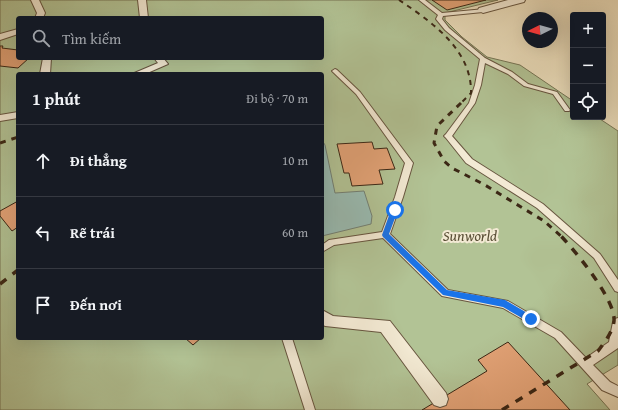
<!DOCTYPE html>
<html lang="vi">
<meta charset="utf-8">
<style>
:root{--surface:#171b24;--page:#242831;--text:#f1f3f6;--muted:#9ea1a6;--line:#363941}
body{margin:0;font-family:"Gentium Book Plus",serif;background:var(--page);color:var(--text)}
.controls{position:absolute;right:12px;top:12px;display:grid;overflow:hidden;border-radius:4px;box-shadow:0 4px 16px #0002}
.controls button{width:36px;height:36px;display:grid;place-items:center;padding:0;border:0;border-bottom:1px solid var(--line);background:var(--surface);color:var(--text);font:20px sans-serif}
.compass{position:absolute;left:522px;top:12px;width:36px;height:36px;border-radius:50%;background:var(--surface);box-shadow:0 4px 16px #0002;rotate:265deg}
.stop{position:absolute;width:12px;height:12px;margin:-9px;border:3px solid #1a73e8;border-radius:50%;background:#fff}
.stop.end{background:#1a73e8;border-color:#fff;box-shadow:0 1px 4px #0008}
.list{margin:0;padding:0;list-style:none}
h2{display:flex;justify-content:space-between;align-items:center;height:52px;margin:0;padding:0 16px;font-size:17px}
h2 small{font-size:13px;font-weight:400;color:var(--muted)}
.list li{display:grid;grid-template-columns:26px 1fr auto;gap:12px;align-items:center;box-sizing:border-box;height:72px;padding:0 16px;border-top:1px solid var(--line)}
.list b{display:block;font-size:15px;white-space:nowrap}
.list em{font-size:13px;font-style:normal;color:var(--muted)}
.icon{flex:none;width:22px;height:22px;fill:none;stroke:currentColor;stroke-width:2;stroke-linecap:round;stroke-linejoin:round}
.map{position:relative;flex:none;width:618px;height:410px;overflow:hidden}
.search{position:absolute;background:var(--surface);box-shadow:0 4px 16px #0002;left:16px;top:16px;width:308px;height:44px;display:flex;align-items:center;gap:10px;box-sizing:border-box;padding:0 14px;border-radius:4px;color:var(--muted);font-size:15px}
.panel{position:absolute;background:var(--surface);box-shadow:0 4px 16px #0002;left:16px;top:72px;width:308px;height:268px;border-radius:4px}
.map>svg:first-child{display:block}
</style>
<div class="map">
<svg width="618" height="410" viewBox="0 0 618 410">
<rect width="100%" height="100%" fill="#ecdfbd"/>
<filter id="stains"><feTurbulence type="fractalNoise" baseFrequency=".005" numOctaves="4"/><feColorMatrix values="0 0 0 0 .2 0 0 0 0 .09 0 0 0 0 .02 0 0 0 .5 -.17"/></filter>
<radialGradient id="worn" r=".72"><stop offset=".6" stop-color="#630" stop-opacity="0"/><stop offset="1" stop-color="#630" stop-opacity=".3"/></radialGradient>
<path fill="#b2c395" stroke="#767555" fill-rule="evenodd" d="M0 0H498L445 13V20L462 37 487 57 520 65 573 101V117H597L618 131V365L587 384 610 410H0ZM18 18H322V58H18ZM18 74H322V338H18Z"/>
<path fill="#99bcb3" stroke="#738074" d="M322 140 325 145 335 193 364 191 372 216 371 224 322 236Z"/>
<path fill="#e2a276" stroke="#3b2715" d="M432 0H486L447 10Z
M0 46H3L2 48 18 50V58H29L18 68 0 66Z
M372 142 374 149 387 148 395 169 379 170 383 184 352 186 349 173H344L337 144Z
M18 201V227L12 231 0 216V211Z
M185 338H201L193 345Z
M508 342 570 410H422L487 371 478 360Z"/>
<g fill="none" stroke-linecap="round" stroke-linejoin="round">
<g stroke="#67553f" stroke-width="2">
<path id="service" d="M419 0H425L442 13 485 9 486 10 483 12 443 16 442 19 449 28 485 58 512 72 528 84 557 92 570 110 569 111H565L553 94 524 86 508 74 485 63 481 85 475 103 452 136 472 159 543 204 600 254 618 280V292L615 291 594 258 537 208 466 163 446 138 444 136 446 134 469 103 475 85 480 59 445 30 436 19 438 15Z
M335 69 337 70 360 92 413 163 403 197 390 234 448 290 508 301 561 332 586 358 609 342 613 322 615 319 618 318V348L593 365 610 382 618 386V397L602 390 555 338 503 308 442 296 383 238 334 245 322 252V245L329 240 382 232 395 197 405 163 356 94 333 72 332 71Z
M282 338H292L315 410H305Z"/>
</g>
<g stroke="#67553f" stroke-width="2">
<path id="pedestrian" d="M31 0H39L45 13 43 18H35L37 13Z
M138 0H146L148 18H140Z
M18 29V34L0 40V34Z
M43 58H51L50 74H40Z
M154 58H163L168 64 145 74H132L158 63Z
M18 112V118L0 121V115Z
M322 310 333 316 390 321 446 393 448 399 446 405 440 407 434 405 381 332 325 326 322 324Z"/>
</g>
<g stroke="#67553f" stroke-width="2">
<path id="minor" d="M508 0H525L524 2 483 13 478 10 479 8Z"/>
</g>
<use href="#service" fill="#f3ead4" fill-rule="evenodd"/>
<use href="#pedestrian" fill="#f3ead4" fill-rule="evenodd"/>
<use href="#minor" fill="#f3ead4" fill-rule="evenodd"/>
<path stroke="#3b2715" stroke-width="2" stroke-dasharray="5 5" stroke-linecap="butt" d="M399 0C432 22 472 50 471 93L460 104"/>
<path stroke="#3b2715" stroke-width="3" stroke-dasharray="6 6" stroke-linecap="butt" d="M461 103 437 126 434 143 444 161 452 168 485 185 544 221 562 237
M0 143 18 137"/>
<path stroke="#3b2715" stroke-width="3.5" stroke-dasharray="8 8" stroke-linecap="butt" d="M0 284 18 270
M502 410 598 351C604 343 613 332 614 321 616 300 576 252 561 236"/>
</g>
<path fill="#1a73e8" d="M395 207 398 210 389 234 447 290 505 300 534 317V322H529L503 307 443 295 383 237 382 235 391 210Z"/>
<g text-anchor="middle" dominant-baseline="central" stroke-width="4" stroke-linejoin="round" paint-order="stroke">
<g font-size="15" font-style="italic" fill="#594e35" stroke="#f3ead4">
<text x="470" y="235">Sunworld</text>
</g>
</g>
<rect width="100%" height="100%" filter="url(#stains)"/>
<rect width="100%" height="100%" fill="url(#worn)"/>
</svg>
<div class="controls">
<button>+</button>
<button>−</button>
<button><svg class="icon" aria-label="locate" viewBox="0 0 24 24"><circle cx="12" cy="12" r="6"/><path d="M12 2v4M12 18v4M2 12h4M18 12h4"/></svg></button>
</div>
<svg class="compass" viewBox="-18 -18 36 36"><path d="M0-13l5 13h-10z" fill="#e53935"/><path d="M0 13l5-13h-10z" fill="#9ea1a6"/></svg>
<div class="stop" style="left:395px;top:210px"></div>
<div class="stop end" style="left:531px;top:319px"></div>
<div class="search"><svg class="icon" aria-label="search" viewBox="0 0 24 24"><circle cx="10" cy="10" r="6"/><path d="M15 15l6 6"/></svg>Tìm kiếm</div>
<section class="panel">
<h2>1 phút<small>Đi bộ · 70 m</small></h2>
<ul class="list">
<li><svg class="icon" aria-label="ahead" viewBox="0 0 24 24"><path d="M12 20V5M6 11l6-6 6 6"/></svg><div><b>Đi thẳng</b></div><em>10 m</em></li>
<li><svg class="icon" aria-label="left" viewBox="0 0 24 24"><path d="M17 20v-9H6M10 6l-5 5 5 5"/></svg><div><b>Rẽ trái</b></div><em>60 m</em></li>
<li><svg class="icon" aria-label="arrive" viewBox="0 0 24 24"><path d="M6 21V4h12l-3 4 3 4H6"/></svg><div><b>Đến nơi</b></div></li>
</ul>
</section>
</div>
